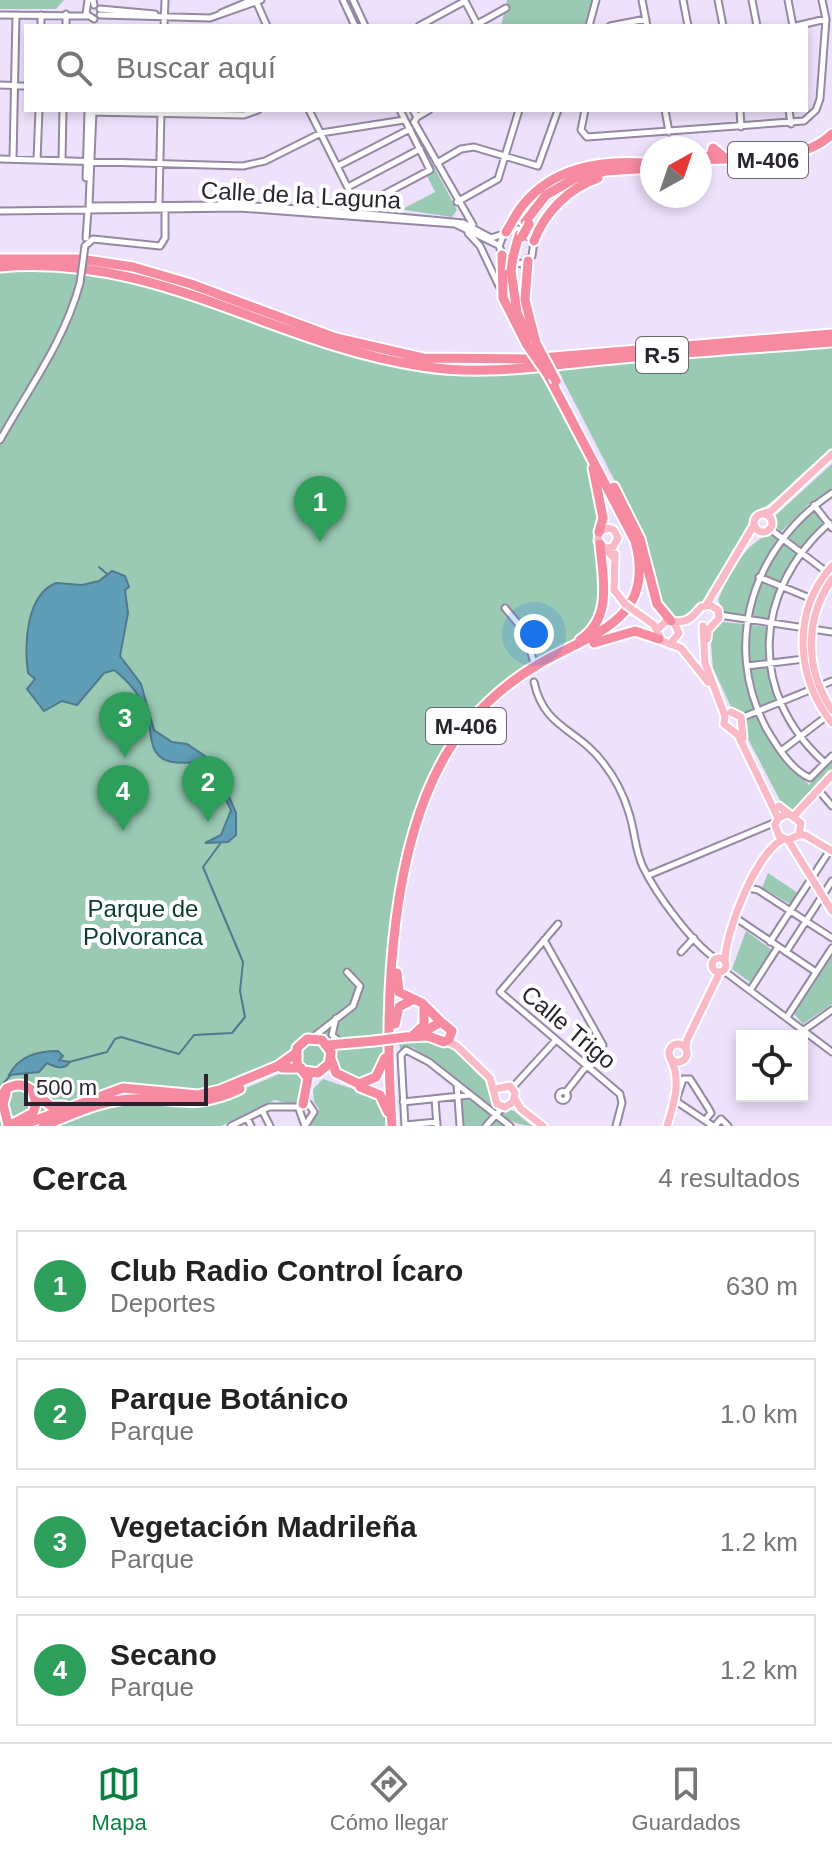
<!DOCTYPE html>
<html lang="es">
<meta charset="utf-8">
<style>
:root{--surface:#fff;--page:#f2f2f2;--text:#222;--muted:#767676;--line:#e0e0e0;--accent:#0b8043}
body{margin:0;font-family:Arial,sans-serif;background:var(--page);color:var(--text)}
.controls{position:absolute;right:24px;bottom:24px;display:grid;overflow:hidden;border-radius:0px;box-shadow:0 4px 12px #0003}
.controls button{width:72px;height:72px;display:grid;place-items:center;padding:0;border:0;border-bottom:2px solid var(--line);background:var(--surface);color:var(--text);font:40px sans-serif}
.compass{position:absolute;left:640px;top:136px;width:72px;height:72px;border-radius:50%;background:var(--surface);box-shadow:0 4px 12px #0003;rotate:40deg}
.scale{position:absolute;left:24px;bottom:20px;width:184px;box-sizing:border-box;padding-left:8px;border:4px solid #29242f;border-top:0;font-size:22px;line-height:28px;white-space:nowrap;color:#29242f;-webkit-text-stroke:6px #fff;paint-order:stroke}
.you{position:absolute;left:534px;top:634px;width:28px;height:28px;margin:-20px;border:6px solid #fff;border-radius:50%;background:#1a73e8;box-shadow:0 0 0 12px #1a73e833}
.badge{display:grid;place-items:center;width:52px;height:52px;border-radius:50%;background:var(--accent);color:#fff;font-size:26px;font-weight:700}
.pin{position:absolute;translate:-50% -66px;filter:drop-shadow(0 2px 4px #0008)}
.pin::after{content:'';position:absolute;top:42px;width:28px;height:24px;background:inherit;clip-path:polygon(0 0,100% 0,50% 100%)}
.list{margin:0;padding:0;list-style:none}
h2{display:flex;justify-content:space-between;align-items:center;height:104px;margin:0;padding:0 32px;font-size:34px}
h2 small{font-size:26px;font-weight:400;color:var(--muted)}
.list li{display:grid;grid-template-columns:52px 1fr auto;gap:24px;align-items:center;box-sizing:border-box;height:112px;margin:0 16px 16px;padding:0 16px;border:2px solid var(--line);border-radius:0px}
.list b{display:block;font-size:30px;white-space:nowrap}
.list p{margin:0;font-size:26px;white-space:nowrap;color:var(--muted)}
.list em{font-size:26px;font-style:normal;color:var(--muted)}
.icon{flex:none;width:44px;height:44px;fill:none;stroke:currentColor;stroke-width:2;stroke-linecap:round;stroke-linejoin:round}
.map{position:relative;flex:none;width:832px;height:1126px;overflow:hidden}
.search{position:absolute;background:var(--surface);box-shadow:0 4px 12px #0003;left:24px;right:24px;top:24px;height:88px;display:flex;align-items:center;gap:20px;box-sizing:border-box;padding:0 28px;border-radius:0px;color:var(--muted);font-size:30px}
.sheet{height:616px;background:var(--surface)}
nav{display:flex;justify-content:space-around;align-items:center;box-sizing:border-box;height:112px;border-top:2px solid var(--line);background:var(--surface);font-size:22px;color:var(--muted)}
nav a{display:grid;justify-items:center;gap:4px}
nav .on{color:var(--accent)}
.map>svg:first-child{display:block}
</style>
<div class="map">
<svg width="832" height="1126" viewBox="0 0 832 1126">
<rect width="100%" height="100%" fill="#ede1fc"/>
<path fill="#9acab4" d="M0 0H64L56 9H0Z
M507 0H594L586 26H501Z
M426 152 457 210 452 217 405 210 393 214 435 192 427 176 431 166Z
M47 269 88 272 185 295 407 370 463 376 538 371 588 459 594 475 600 526 603 592 590 630 512 678 439 761 408 854 385 1027 381 1069 361 1081 336 1068 333 1050 311 1035C279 1066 225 1097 178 1092 157 1090 138 1081 117 1085 79 1093 37 1123 0 1126V272Z
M832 346V451C802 468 783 498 754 514L751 531 707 598 690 617 675 618 656 595 622 495 557 368Z
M832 464V488L808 505 781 532 777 528 775 516Z
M814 509 825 523 801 547 786 536Z
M771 534 777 538 757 573 744 617 724 614 718 600C729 576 745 541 771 534Z
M782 542 796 553 780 583 763 576Z
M761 580 778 587 769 620 750 618Z
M722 622 743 624V668L754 709 744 713 731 707 713 668 710 633Z
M749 625 768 627 767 661 749 664Z
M768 667 777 700 760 706 750 669Z
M757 716 778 752 809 785 832 760V770L794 811 784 808 744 731 746 720Z
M768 873 798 893 790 904 762 888Z
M746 931 772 950 750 982 732 969Z
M832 956V1004L803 1024 794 1014Z
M425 1038 437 1045 453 1046 492 1085 493 1105 514 1111 532 1126C495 1126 446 1068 412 1047L400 1049 399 1040Z
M317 1040 328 1050 325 1065 312 1071 299 1063 302 1044Z
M286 1071H298L305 1082 304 1100 296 1106 275 1100 221 1126H53L99 1107 138 1101 204 1106Z
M323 1079 377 1097 385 1112 387 1126H310L319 1109 314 1102 313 1089Z
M459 1087 508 1126H462Z"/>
<path fill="#609db6" stroke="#50798e" stroke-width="2" d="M112 571 125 576 129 587 125 590 128 613 120 656 141 684 154 730 172 742 187 744 215 763 236 813V835L228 842 205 843 221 835 231 810 210 767 207 763C194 761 180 765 168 761 146 754 153 728 146 711 140 694 128 681 114 670L104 673 77 705 62 701 44 711 27 689 35 679 28 673C24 644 26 595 56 583L82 585 99 581Z
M58 1051 63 1056 59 1060 70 1062C64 1071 55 1067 47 1063L39 1072 9 1075C19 1056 37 1051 58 1051Z"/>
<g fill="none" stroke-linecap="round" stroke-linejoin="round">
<path stroke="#50798e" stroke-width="2" d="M99 567 107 574
M69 1062 107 1052 115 1039 121 1037 179 1054 194 1035 232 1033 245 1017 240 991 243 962 203 867 220 844
M0 1087 10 1076"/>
<g stroke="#9488a2" stroke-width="9">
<path id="minor" d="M88 0 86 14 94 19
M93 0 94 5
M343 0 355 26
M353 0 365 26
M642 0 647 26
M683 0 688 26
M718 0 723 26
M752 0 757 26
M788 0 793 26
M256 1 267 26
M465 1 477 24
M100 9 155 14
M221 13 252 0
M0 15 87 16
M100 15 210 18 261 0
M41 26V15
M66 26V14
M164 26 165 0
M419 26 465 1
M474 26 506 8
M589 26 596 0
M610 26 646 19
M796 26 826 19
M0 85 26 86
M93 110 89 206 239 205 357 213 463 223 491 238 519 229 534 241 532 256 522 264 505 260 499 246 503 236
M309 110 358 208
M413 110 417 117 414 122
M585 110 581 130 587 137 804 121 816 110 820 99 826 19 822 0
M665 110 669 132
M740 110 741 127
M789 110 791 124
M88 112 244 115 258 110
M417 117 429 110
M414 122 473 225
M0 159 243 166 265 161 321 133 404 120
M13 159 16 15
M37 160 39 110
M62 160 63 110
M437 163 461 149 474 147 538 166 558 110
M338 166 410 129
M86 178 88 112
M348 187 420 149
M457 202 498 179 519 110
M155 208 159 203 161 110
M88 210 239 208 455 224 498 245
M0 211 86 210
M355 216 358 208 430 170 400 110
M468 233 480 246 499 286
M86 238 88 210
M85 246 93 239 160 246 165 238V212
M0 440C29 388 64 342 80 283
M832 493C754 545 721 642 766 728 776 745 791 770 810 778L832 756
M814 505 832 528
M770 529 828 573
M759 577 812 599
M505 608 525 632 534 663
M719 615 832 632
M747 666 804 659
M534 682C544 729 579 729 604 764 615 778 624 796 629 813 635 831 635 851 643 867 656 894 691 942 716 959
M741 718 832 681
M781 751 827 716
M825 763C747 693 753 591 829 523
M821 793 832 806
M649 875 776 822
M748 888 758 890 832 938
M736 918 816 972
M558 924 500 992 620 1094 622 1103 616 1126
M544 940 603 1045 566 1092
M770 942 830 850
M681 952 694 938
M786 952 832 881
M724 971 832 1052
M751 989 778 947
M787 1017 832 948
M336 1018 332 1035 341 1043
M804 1030 832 1010
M313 1037 353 1006 360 986 347 972
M457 1084 460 1126
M512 1088 556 1040
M558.5 1096a4.5 4.5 0 1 1 9 0a4.5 4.5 0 1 1-9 0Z
M435 1099 437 1126
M403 1102 470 1095
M262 1110 270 1126
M247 1118 251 1126
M706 1119 711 1113 709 1109 690 1079H683L676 1101 713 1126
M405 1125 437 1122
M231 1126 269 1107H300
M305 1126 299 1109 308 1103 314 1112 305 1126
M405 1126 401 1055 406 1050 429 1062 510 1126
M486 1126 503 1107
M715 1126 721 1119 728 1126"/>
</g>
<g stroke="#fff" stroke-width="11">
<path id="major" d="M764 513 771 511 832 454
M754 523a9 9 0 1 1 18 0a9 9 0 1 1-18 0Z
M607 548 613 547 618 538 614 530 608 528 599 532 598 541 615 559
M615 554 614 590 625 604
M832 566C791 612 796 677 832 723
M832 579C804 620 805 670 832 710
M707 604 754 525
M636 612 654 625 662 641 681 648 708 682
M703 626 705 663 725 716 724 724 738 735 778 818
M657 630 666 621C685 623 689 622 701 607L710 605 718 610 719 618 708 630 707 639
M671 643 679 633 674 623
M731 712 741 717 743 738
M779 806 801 823 799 835 788 840 779 836 775 825 778 818 787 814
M795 815 832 775
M799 835H805L832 851
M788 840 832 911
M712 965a7 7 0 1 1 14 0a7 7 0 1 1-14 0Z
M725 961C725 932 757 850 784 839
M447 1041 457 1046 490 1078 497 1104 505 1107 513 1102 515 1093 510 1086 495 1089
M669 1053a9 9 0 1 1 18 0a9 9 0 1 1-18 0Z
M686 1049 687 1040 720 972
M515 1099 521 1109 543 1126
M667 1126C674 1104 682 1079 670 1058"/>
</g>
<g stroke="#fff" stroke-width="13">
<path id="highway" d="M705 158 711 155 713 148 725 158
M700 160C741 157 800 165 832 134
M581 178 606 171 652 168
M525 222 546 195 586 172
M506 232C512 223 516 213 523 205 552 168 600 160 644 163
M534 241C545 212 569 188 598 178
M502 255 503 298 527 345
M513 257 519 235
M0 259H80L133 267 191 284 336 338 423 358 529 359 832 334
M528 261 525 300 536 343
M0 267C158 253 273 344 421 366 481 376 543 366 602 360 679 353 755 348 832 342
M511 271 517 313 532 343
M593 468 603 518 599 532
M614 487 640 539 657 604 671 621
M580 640C613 618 603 578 600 544
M594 643 635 631 659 639
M397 973 399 992 422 1003 441 1022
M395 1024 399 1007 412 1000
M413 1035 424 1025V1007
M406 1037 428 1036 444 1042 449 1039 452 1031 441 1022 418 1035
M328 1045 374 1041
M331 1059 336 1073 359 1084 376 1077 385 1058
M282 1068H301
M360 1087 380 1095 388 1112
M6 1093 3 1104 8 1125
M0 1099 6 1089C27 1077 35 1095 51 1106H64
M303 1104 308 1078 297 1064V1048L307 1039 322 1040 331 1052 329 1064 318 1073 304 1071
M9 1126 33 1113 36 1104 33 1093
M20 1126 123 1088 198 1095 220 1090 278 1066 296 1053
M43 1126C71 1115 101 1100 131 1099 179 1097 192 1111 240 1089
M392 1126C384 1007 387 824 465 727 486 702 511 680 539 664 592 633 657 621 635 541L548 375"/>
</g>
<use href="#minor" stroke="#fff" stroke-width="5"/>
<use href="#major" stroke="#fab9c6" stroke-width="7"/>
<use href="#highway" stroke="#f68aa0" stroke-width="9"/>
<g stroke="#9488a2" stroke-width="9" stroke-linecap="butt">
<path id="minor-bridge" d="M80 283 85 246"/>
</g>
<g stroke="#fff" stroke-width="11" stroke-linecap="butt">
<path id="major-bridge" d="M625 604 636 612"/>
</g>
<g stroke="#fff" stroke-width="13" stroke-linecap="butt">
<path id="highway-bridge" d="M522 237 529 224
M511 271 513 257
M536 343 556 381
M527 345 548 375
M374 1041 406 1037"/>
</g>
<use href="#minor-bridge" stroke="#fff" stroke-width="5"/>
<use href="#major-bridge" stroke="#fab9c6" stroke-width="7"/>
<use href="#highway-bridge" stroke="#f68aa0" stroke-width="9"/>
</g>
<g text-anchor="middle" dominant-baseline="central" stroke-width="8" stroke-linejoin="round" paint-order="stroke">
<g fill="#fff" stroke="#69666d" stroke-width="2">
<rect x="728" y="142" width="80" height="36" rx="6"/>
<rect x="636" y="337" width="52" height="36" rx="6"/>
<rect x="426" y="708" width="80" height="36" rx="6"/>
</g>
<g font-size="22" font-weight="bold" fill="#29242f">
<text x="768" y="160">M-406</text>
<text x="662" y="355">R-5</text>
<text x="466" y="726">M-406</text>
</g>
<g font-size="24" fill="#29242f" stroke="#fff">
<text transform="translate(301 195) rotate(3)">Calle de la Laguna</text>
<text transform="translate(569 1027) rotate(40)">Calle Trigo</text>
</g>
<g font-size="24" fill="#0a3d2b" stroke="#fff">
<text x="143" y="908">Parque de<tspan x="143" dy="28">Polvoranca</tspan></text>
</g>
</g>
</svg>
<div class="controls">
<button><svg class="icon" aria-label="locate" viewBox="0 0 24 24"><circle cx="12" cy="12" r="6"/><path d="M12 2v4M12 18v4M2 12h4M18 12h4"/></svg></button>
</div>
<svg class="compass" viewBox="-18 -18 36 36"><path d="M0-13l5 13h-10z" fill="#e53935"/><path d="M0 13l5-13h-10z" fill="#767676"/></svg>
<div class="scale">500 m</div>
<div class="you"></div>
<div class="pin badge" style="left:320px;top:542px;background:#2e9e5b">1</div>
<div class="pin badge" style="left:208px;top:822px;background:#2e9e5b">2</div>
<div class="pin badge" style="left:125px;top:758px;background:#2e9e5b">3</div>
<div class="pin badge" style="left:123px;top:831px;background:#2e9e5b">4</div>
<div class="search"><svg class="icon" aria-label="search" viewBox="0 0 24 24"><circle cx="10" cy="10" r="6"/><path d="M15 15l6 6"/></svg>Buscar aquí</div>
</div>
<section class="sheet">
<h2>Cerca<small>4 resultados</small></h2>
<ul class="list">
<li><span class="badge" style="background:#2e9e5b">1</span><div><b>Club Radio Control Ícaro</b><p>Deportes</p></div><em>630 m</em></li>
<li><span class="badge" style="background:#2e9e5b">2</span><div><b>Parque Botánico</b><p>Parque</p></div><em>1.0 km</em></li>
<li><span class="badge" style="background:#2e9e5b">3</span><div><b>Vegetación Madrileña</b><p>Parque</p></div><em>1.2 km</em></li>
<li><span class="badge" style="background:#2e9e5b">4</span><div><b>Secano</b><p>Parque</p></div><em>1.2 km</em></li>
</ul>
</section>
<nav>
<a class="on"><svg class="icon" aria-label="map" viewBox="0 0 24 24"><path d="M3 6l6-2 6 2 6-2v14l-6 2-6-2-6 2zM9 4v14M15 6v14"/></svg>Mapa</a>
<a><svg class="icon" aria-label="directions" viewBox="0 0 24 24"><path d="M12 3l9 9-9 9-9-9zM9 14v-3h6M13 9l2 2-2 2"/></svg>Cómo llegar</a>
<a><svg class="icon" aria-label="saved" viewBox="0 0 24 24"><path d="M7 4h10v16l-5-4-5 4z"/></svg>Guardados</a>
</nav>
